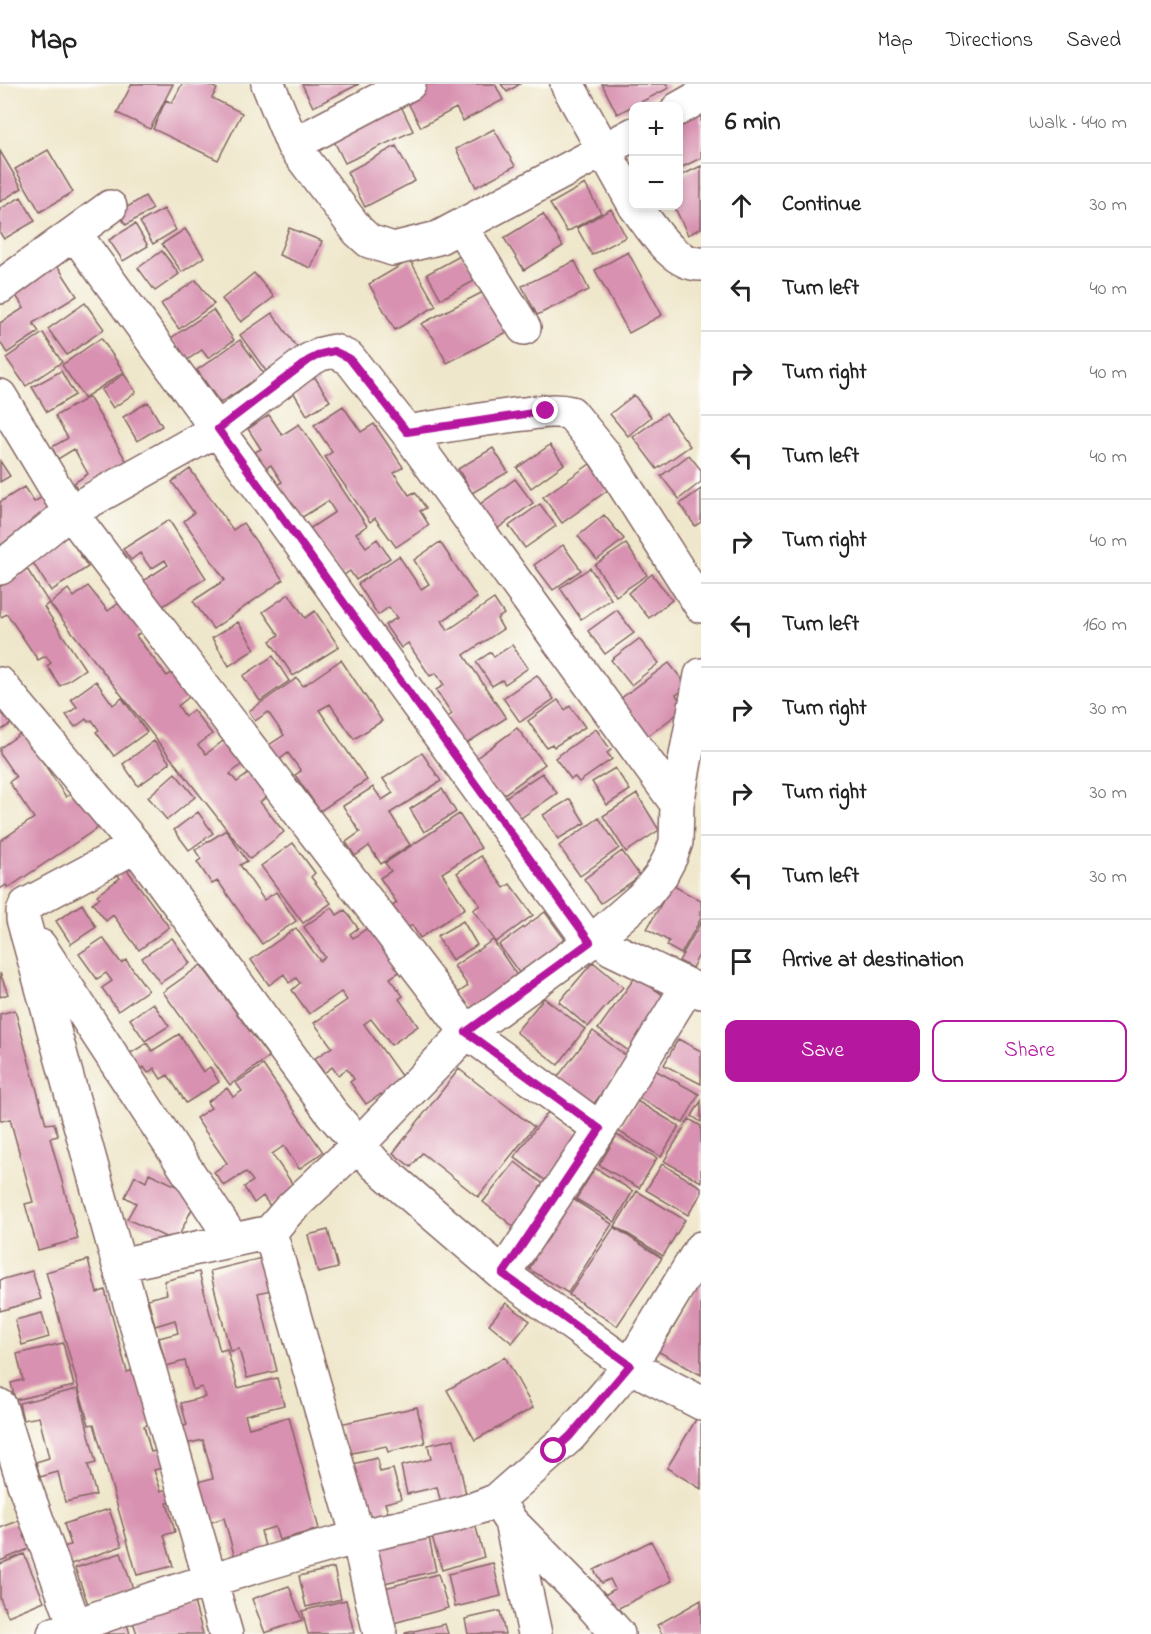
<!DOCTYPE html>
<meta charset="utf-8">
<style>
:root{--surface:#fff;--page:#f6f6f6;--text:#222;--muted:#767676;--line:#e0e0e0;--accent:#b5179e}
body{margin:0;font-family:"Indie Flower",sans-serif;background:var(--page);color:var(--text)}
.controls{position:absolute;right:18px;top:18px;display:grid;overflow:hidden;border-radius:12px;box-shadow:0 3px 9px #0003}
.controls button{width:54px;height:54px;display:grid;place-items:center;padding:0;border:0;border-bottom:2px solid var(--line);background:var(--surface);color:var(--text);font:30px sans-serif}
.stop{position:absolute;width:18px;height:18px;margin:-14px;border:4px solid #b5179e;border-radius:50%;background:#fff}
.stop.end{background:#b5179e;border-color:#fff;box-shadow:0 2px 6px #0008}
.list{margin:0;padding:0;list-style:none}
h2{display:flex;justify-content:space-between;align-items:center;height:78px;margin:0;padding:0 24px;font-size:26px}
h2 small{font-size:20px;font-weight:400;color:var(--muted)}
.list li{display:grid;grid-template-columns:39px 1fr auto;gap:18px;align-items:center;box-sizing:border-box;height:84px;padding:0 24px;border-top:2px solid var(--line)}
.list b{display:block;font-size:22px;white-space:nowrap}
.list em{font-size:20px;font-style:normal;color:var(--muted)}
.actions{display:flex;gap:12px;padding:18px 24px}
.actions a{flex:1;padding:14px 0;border:2px solid var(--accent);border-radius:12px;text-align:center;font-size:21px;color:var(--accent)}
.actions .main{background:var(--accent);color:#fff}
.icon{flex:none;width:33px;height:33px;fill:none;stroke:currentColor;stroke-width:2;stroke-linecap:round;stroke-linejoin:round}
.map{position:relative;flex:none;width:701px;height:1550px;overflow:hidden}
header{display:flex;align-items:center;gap:36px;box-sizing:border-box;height:84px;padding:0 30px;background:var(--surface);border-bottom:2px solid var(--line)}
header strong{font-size:28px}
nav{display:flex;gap:33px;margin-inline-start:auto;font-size:21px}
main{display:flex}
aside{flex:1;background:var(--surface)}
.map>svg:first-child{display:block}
</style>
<header>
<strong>Map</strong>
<nav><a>Map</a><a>Directions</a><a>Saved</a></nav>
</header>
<main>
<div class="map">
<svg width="701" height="1550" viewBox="0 0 701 1550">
<rect width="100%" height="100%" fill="#fdfcf7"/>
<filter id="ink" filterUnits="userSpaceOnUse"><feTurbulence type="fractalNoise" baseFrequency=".0167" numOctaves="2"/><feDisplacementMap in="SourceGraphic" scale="12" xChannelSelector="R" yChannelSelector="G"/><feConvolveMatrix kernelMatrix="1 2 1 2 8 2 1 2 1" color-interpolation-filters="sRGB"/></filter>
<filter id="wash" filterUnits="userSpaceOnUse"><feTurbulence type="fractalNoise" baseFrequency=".008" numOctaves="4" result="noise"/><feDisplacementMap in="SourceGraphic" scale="24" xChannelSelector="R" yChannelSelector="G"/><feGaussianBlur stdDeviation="1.35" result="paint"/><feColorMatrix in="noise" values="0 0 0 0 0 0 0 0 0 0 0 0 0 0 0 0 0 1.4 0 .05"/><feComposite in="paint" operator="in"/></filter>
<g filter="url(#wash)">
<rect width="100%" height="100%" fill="#efe7cb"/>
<g id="blocks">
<path fill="#d891b0" d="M132 0H173L150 45 117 29Z
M182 0H207L217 5 212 14 242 29 218 76 153 45 166 16 172 19Z
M302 0H359L313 23Z
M419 0H495L503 16 463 37 456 24 421 43 402 8Z
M501 0H520L507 8Z
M602 0H667L669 4 617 30Z
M398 16 413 47 345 79 330 49Z
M701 27V74L678 85V38Z
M494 45 515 82 476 103 456 65Z
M396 62 415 97 365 123 347 88Z
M48 66 73 108 40 128 15 85Z
M0 67 22 104 0 118Z
M701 82V144L688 151 674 122H678V93Z
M585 100 601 129 567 148 550 120Z
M145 112 153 125 126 141 118 129Z
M21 113 35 137 4 155 0 149V125Z
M164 125 176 146 153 160 140 138Z
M611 125 626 153 592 171 577 144Z
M543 130 563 162 524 186 504 154Z
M135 140 148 162 123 177 109 156Z
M289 144 322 157 311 184 279 171Z
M185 145 204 173 182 188 162 160Z
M162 167 179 190 155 207 138 184Z
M628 168 662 231 629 249 595 186Z
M462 171 476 196 441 215 427 190Z
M51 172 77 212 33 239 39 248 7 269 0 258V239L24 224 8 199Z
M410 176 436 222 395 246 369 200Z
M575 177 589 206 537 231 522 202Z
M254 189 274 213 241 238 222 215Z
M196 196 214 220 179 245 161 220Z
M483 208 509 247 447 279 433 253 421 240Z
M85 219 104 245 67 271 48 245Z
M213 226 234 256 208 274 202 266 187 276 171 254Z
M272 229 298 265 266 287 240 251Z
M43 249 62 278 26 302 6 274Z
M101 254 124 288 84 314 62 281Z
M240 256 264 290 220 319 197 286Z
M61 287 75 311 47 328 32 303Z
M124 290 136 308 113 324 101 306Z
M314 292 330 317 307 331 292 306Z
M634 311 651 333 628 352 610 330Z
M89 313 127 378 78 406 74 399 88 390 74 365 58 375 52 363 68 354 55 332Z
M148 318 162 342 137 357 123 333Z
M343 322 361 348 374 340 403 383 394 389 409 411 415 408 426 424 420 427 429 441 396 463 375 434 370 438 325 373 332 368 314 341Z
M666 329 690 362 657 385 633 353Z
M269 331 282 351 299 340 367 442 356 449 366 463 377 455 390 474 356 496 350 487 341 493 309 445 335 428 328 417 293 439 271 405 282 398 271 381 266 384 255 368 261 365 248 345Z
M550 361 564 380 531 404 517 384Z
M493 364 508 388 472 409 458 385Z
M689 371 701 386V398L679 415 661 392Z
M0 377 10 392 0 398Z
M590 380 608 406 562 439 543 413Z
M190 385 233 446 243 439 283 496 213 545 193 517 225 496 184 437 194 429 172 398Z
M515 395 533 419 494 447 476 423Z
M24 403 34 418 49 409 63 429 0 468V418Z
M701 405V438L695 442 680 420Z
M540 420 556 442 525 464 509 442Z
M604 431 624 455 597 476 578 452Z
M169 436 206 494 157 526 140 499 168 481 165 476 151 485 140 469 131 476 123 465Z
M68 452 88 483 51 507 31 476Z
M440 458 477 514 442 537 448 546 494 515 504 530 497 535 503 545 464 571 506 634 461 663 443 636 452 630 436 606 444 601 436 589 430 592 408 559 401 564 385 541 397 534 389 523 378 531 358 500 399 472 421 505 429 500 414 476Z
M626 460 647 491 616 512 595 481Z
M563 461 581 486 553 506 534 481Z
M590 484 611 515 581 535 560 504Z
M27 485 49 519 44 523 85 585 60 602 47 582 51 579 46 572 38 576 7 530 1 533 0 531V503Z
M652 490 672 516 649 534 628 509Z
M88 502 108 527 120 518 142 547 136 552 167 592 175 587 193 610 178 622 185 632 193 626 212 650 198 661 206 670 223 657 242 680 230 690 237 698 251 688 269 711 260 718 284 748 250 775 50 520 68 505 74 513Z
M289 510 305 534 315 527 339 563 293 592 270 557 279 551 263 528Z
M617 526 634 549 605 570 588 547Z
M238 538 255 565 229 582 212 554Z
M639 555 659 579 631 601 611 576Z
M512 561 528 584 505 600 502 596 492 602 476 578 491 568 494 573Z
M273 572 289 597 260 617 243 592Z
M341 576 382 637 354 655 330 620 319 626 367 696 320 727 295 691 301 687 288 669 279 676 269 661 284 651 268 628 255 637 249 627 297 594 303 602Z
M669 579 688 603 676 611 685 624 648 652 620 615Z
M537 591 554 615 520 638 503 614Z
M96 597 113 621 122 614 147 648 114 672 96 648 99 646 92 636 88 638 86 635 75 643 66 631 77 623 71 615Z
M558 616 565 626 570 622 585 643 554 663 552 660 546 663 528 637Z
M0 619 14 638 0 647Z
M517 644 545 680 499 714 471 678Z
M596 645 611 666 607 669 612 675 579 698 575 693 571 695 555 674Z
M23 648 66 713 81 703 105 739 8 804 6 801 0 805V757L34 734 9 698 16 693 0 670V664Z
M154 657 170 679 138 702 123 680Z
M422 669 441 697 390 729 410 761 381 780 369 762 355 772 346 758 360 748 343 722 373 703 382 716 393 709 383 695Z
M615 684 630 706 607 721 592 698Z
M175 689 195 713 167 736 148 713Z
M542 689 557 709 515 738 501 716Z
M442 705 456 728 424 748 410 725Z
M637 710 659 746 626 768 603 732Z
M570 715 585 739 558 755 543 731Z
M198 728 213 749 189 766 174 746Z
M459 730 481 764 442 789 465 824 420 854 412 841 407 845 392 822 397 819 380 794 391 787 385 779Z
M599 734 619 764 580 792 559 762Z
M226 746 247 777 240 781 264 816 276 808 296 837 262 860 218 797 212 800 197 778 201 775 195 766Z
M293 759 315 789 311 793 331 819 303 839 261 782Z
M622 767 640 792 601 819 584 795Z
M481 772 504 804 510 800 533 831 496 858 473 826 480 821 457 789Z
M122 779 169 843 139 866 113 831 106 837 92 819 100 814 97 811 120 794 114 785Z
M672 801 701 817V834L681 870 667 862 669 857 647 845Z
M82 820 96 843 71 860 56 837Z
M332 823 337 831 345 826 358 844 350 850 353 854 369 843 401 887 390 894 403 912 399 915 418 942 391 961 371 935 364 940 407 1000 385 1016 381 1010 366 1020 350 998 354 995 347 985 338 991 332 983 324 989 314 975 332 963 314 939 347 916 341 908 309 930 292 906 300 899 296 894 289 899 284 890 269 901 251 876 296 844 320 877 325 873 304 843Z
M545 828 566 857 520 890 499 861Z
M463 837 477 861 452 876 437 852Z
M701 838V867L692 884 679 877Z
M103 854 121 879 126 876 148 906 118 927 102 904 112 897 106 889 97 895 79 870Z
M172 854 190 879 160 899 142 874Z
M493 856 520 896 468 930 455 911 468 902 454 882Z
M593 878 623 903 588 943 559 918Z
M201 881 269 973 230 1001 163 908Z
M0 889 8 910 0 913Z
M636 892 671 917 633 970 598 945Z
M544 914 585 945 558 981 516 948Z
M153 919 169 942 145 957 130 935Z
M15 926 46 1040 54 1039 58 1052 50 1054 78 1155 38 1166 25 1120 33 1118 10 1035 1 1037 0 1034V930Z
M593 947 629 974 588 1027 552 1000Z
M179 950 203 988 210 983 219 998 186 1019 168 991 161 995 154 984 148 989 144 983 139 986 129 970 147 959 152 967Z
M678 955 701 967V1000L664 981Z
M263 981 323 1068 299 1085 284 1062 272 1070 296 1105 270 1122 263 1112 254 1119 244 1103 253 1097 246 1088 224 1102 214 1088 227 1079 196 1034 211 1024 207 1018 227 1004 233 1013 242 1007 236 999Z
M459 985 534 1043 478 1113 422 1069 411 1083 393 1069Z
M655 986 699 1010 683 1039 639 1014Z
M637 1017 679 1042 661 1073 618 1047Z
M701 1017V1038L692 1032Z
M548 1028 580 1052 546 1097 514 1073Z
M689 1035 701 1042V1098L664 1077Z
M617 1051 657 1074 639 1104 599 1081Z
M515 1078 552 1107 520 1148 483 1118Z
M662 1080 701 1103V1110L688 1131 646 1106Z
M595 1084 633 1107 615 1138 576 1115Z
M149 1089 198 1112 176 1158 127 1135 136 1119 125 1113 135 1092 146 1098Z
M637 1107 685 1136 663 1172 615 1142Z
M573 1115 612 1140 568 1209 529 1185 535 1175 526 1170 537 1153 545 1159 550 1152 540 1145 547 1133 558 1139Z
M614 1143 662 1174 617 1242 569 1211Z
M328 1146 338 1184 318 1189 308 1151Z
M266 1173 275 1205 258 1209 277 1287 247 1294 239 1265 230 1267 210 1187Z
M88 1176 97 1209 105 1206 127 1288 134 1286 155 1339 144 1342 151 1368 165 1365 170 1382 154 1386 161 1407 173 1403 177 1417 167 1419 175 1448 164 1451 173 1482 137 1491 94 1340 89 1341 46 1188Z
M32 1187 41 1215 0 1227V1196Z
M199 1188 220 1267 227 1265 238 1304 277 1294 284 1321 245 1331 249 1344 289 1333 319 1445 279 1456 275 1443 261 1447 266 1466 235 1474 224 1434 208 1439 197 1398 213 1394 203 1356 186 1360 182 1343 187 1341 181 1319 205 1313 202 1303 193 1306 185 1277 166 1282 159 1254 178 1249 175 1236 155 1242 148 1215 167 1210 164 1197Z
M701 1195V1291L650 1263 659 1248 668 1253Z
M506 1219 530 1237 512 1259 489 1240Z
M42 1229 49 1253 22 1261 15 1236Z
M63 1259 74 1302 15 1316 11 1299 23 1296 17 1270Z
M505 1273 533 1324 475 1356 447 1306Z
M78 1305 96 1379 88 1381 96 1411 65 1418 58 1388 40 1393 36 1378 49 1374 39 1333 23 1336 19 1319Z
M417 1323 425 1359 388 1368 386 1362 347 1370 340 1340Z
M698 1332 701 1334V1405L667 1384Z
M454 1355 467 1415 441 1420 437 1403 407 1410 401 1382 431 1375 428 1361Z
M377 1374 380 1388 393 1385 401 1415 385 1419 388 1429 362 1435 349 1381Z
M109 1425 122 1462 68 1481 62 1463 71 1461 64 1440Z
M31 1432 43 1459 0 1477V1444Z
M474 1436 484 1473 442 1486 431 1449Z
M428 1449 436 1487 380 1500 371 1462Z
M651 1457 672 1497 609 1529 601 1513 615 1505 610 1495 602 1499 594 1486Z
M121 1469 133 1505 88 1520 75 1484Z
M24 1470 44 1517 8 1532 0 1514V1480Z
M493 1479 501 1512 455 1523 448 1490Z
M334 1484 341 1515 306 1523 299 1492Z
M438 1490 448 1524 390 1540 381 1505Z
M289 1502 302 1536 265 1549 252 1515Z
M346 1516 354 1549 308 1550 302 1527Z
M701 1516V1550H662L657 1541Z
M194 1518 203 1550H137L132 1535Z
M500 1527 505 1550H468L465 1535Z
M127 1540 130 1550H91Z
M445 1540 448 1550H405V1549Z"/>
</g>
</g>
<g filter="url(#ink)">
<use href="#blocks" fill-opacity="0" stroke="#846563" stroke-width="1.5"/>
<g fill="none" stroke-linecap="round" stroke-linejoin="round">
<g stroke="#846563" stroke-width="36">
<path id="minor" d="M268 0 293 61 358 147 369 157 393 165 438 154 634 50
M567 0 634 120
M678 25 701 12
M293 61 409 0
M635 122C651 142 672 181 701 180
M461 143 524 244
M75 150 590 858
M0 203 110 123
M0 312 70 428 467 948 600 1045
M407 348C446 342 485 334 524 330 539 328 555 325 571 329L605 371 701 522
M0 484 70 428 218 345 309 276 321 270 334 267 349 274 407 348 677 720
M0 600 136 762 331 1028 376 1081 503 1190 630 1282 701 1319
M136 762 26 821 23 828V835L119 1181 226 1550
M597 853 612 865 701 908
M40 862 232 1155
M270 1148 358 1453 380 1550
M119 1181 270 1148 288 1127 358 1061 467 948 597 853 646 810 661 791 671 772 676 758 677 720 701 591
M503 1190 600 1045 688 902
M0 1322 24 1400 75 1542
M497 1416 570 1352 630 1282 701 1164
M511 1438 582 1510 618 1550
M54 1550C153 1512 253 1482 355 1454 402 1441 452 1436 497 1416L511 1438 535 1550"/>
</g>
<use href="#minor" stroke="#fff" stroke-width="33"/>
</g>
</g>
<g fill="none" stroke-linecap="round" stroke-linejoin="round" filter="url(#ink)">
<path stroke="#b5179e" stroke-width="8" d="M546 327 407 348 349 274 334 267 321 270 309 276 218 345 590 858 466 948 600 1045 503 1190 630 1281 570 1352 554 1367"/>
</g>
</svg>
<div class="controls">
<button>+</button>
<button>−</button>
</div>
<div class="stop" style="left:554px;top:1367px"></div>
<div class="stop end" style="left:546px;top:327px"></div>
</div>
<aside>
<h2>6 min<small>Walk · 440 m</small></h2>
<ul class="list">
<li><svg class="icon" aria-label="ahead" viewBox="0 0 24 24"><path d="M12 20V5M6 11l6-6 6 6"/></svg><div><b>Continue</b></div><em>30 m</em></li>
<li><svg class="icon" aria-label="left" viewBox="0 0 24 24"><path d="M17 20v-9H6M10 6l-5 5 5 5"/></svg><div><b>Turn left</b></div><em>40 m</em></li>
<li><svg class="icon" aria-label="right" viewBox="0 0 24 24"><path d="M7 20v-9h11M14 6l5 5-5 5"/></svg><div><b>Turn right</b></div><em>40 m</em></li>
<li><svg class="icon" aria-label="left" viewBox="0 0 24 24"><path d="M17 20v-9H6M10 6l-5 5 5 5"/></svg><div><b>Turn left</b></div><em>40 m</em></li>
<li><svg class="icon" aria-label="right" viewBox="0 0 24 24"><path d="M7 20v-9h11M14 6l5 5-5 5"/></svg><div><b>Turn right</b></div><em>40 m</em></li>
<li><svg class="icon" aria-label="left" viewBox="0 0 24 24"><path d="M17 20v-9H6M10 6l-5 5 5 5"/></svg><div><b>Turn left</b></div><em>160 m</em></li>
<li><svg class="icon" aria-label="right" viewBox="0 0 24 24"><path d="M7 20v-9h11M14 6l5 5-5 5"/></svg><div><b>Turn right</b></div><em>30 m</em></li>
<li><svg class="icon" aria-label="right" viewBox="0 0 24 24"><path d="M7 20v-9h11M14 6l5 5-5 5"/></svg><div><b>Turn right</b></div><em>30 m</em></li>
<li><svg class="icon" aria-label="left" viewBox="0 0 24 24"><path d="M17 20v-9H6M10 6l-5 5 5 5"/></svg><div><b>Turn left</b></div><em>30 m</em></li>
<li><svg class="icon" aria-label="arrive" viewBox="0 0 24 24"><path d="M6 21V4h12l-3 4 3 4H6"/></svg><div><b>Arrive at destination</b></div></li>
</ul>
<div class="actions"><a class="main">Save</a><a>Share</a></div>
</aside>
</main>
